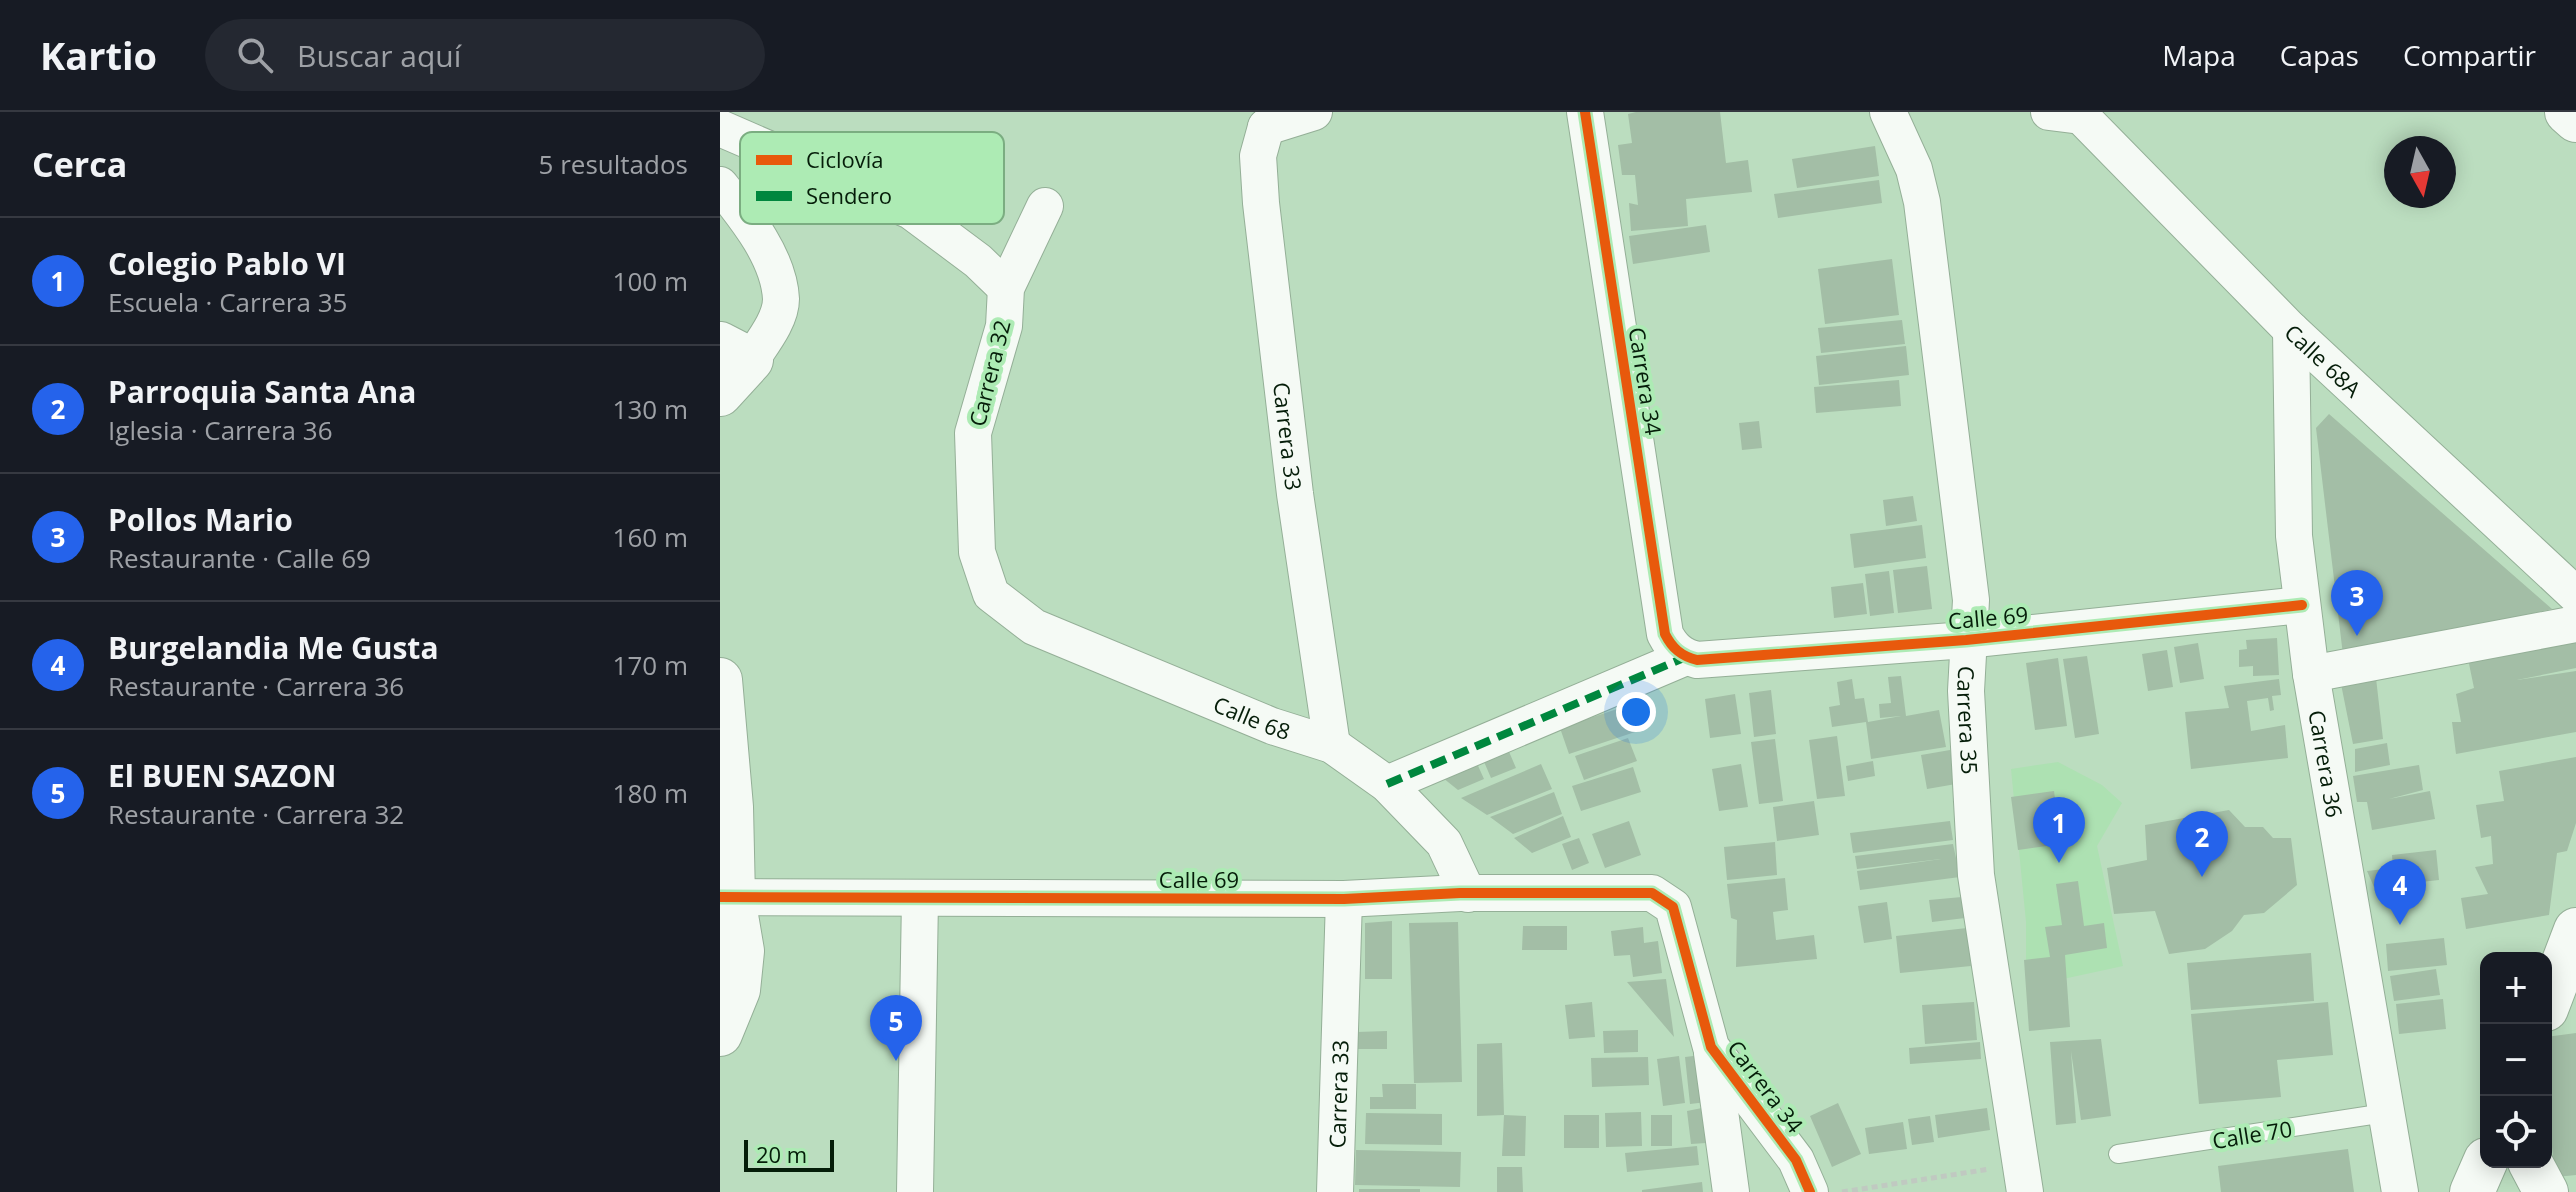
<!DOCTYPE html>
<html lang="es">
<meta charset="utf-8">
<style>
:root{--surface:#171b24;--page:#242831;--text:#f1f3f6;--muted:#9ea1a6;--line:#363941;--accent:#2563eb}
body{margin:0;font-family:"Open Sans",sans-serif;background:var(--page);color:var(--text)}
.controls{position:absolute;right:24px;bottom:24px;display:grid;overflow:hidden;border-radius:16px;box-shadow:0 4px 20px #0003}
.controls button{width:72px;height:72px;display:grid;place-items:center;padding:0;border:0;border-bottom:2px solid var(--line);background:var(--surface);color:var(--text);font:40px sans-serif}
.compass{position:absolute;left:1664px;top:24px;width:72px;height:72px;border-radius:50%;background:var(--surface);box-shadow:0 4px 20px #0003;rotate:172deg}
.scale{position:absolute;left:24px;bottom:20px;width:90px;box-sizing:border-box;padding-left:8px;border:4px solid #051d09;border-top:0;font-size:22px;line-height:28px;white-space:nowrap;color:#051d09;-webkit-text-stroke:6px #adebb4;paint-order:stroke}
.you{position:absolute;left:916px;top:600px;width:28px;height:28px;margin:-20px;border:6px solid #fff;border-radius:50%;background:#1a73e8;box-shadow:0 0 0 12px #1a73e833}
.badge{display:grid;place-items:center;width:52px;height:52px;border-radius:50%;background:var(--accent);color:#fff;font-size:26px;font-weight:700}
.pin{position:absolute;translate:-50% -66px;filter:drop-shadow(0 2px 4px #0008)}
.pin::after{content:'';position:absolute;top:42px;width:28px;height:24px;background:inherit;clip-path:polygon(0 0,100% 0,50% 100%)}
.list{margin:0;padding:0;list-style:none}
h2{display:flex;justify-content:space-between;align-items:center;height:104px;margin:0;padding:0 32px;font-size:34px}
h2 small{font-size:26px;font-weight:400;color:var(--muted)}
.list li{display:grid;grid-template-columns:52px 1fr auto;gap:24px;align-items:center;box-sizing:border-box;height:128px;padding:0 32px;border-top:2px solid var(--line)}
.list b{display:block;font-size:30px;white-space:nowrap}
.list p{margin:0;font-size:26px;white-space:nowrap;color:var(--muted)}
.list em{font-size:26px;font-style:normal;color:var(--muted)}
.icon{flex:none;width:44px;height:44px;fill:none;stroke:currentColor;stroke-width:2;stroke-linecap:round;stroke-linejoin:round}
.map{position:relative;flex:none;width:1856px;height:1080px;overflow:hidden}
header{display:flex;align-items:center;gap:48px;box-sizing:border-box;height:112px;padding:0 40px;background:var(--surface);border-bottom:2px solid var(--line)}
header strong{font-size:38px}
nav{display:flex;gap:44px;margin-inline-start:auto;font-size:28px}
.search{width:560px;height:72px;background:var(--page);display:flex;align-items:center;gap:20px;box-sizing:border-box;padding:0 28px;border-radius:44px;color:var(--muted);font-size:30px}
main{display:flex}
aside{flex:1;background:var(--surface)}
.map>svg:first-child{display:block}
</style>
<header>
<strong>Kartio</strong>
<div class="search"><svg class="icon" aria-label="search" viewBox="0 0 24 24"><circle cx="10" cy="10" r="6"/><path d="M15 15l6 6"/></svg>Buscar aquí</div>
<nav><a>Mapa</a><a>Capas</a><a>Compartir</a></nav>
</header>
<main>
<aside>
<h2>Cerca<small>5 resultados</small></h2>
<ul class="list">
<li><span class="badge">1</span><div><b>Colegio Pablo VI</b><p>Escuela · Carrera 35</p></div><em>100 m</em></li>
<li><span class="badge">2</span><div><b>Parroquia Santa Ana</b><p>Iglesia · Carrera 36</p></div><em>130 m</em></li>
<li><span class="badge">3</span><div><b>Pollos Mario</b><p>Restaurante · Calle 69</p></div><em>160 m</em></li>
<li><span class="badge">4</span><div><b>Burgelandia Me Gusta</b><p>Restaurante · Carrera 36</p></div><em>170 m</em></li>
<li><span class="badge">5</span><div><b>El BUEN SAZON</b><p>Restaurante · Carrera 32</p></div><em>180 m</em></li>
</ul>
</aside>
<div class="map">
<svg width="1856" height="1080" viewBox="0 0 1856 1080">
<rect width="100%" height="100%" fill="#bbddbf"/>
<path fill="#ade1b2" d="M1338 650 1382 673 1402 691 1377 734 1403 854 1306 875V810L1291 657Z"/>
<path fill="#a3bea6" d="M916 0H1000L1006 51 1028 48 1032 80 966 87 968 114 911 119 909 91 918 93 915 63H902L898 33 912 31 908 2Z
M1155 34 1159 64 1077 76 1072 47Z
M1159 68 1162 91 1058 106 1054 82Z
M986 113 990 140 913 152 909 124Z
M1172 147 1179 203 1105 212 1098 157Z
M1182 208 1185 232 1101 241 1098 216Z
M1186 234 1189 263 1099 273 1096 244Z
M1179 268 1181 294 1096 301 1094 275Z
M1609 302 1832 497 1623 543 1596 316Z
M1039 309 1042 336 1022 338 1019 311Z
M1193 384 1197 409 1166 414 1163 388Z
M1202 413 1206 446 1134 456 1130 422Z
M1207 454 1212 497 1178 501 1173 458Z
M1169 459 1174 501 1150 504 1145 462Z
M1143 471 1147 502 1114 506 1111 475Z
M1557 526 1559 563 1533 564V554L1519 555V538L1527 537 1526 528Z
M1856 526V556L1797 568 1856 559V620L1736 642 1732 610H1741L1736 582 1754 576 1748 547Z
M1478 531 1484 567 1460 571 1454 535Z
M1447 538 1453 575 1428 579 1422 542Z
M1367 544 1379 622 1355 626 1343 547Z
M1338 546 1347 614 1315 618 1306 551Z
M1181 564 1186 604 1219 598 1226 635 1151 647 1146 610 1112 615 1109 595 1120 593 1117 570 1132 567 1135 587 1144 586 1148 610 1181 604 1160 606 1159 592 1171 591 1168 565Z
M1656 566 1663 627 1633 632 1621 572Z
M1559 567 1561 583 1552 584 1554 598 1550 599 1548 586 1527 589 1531 619 1565 613 1568 646 1471 657 1465 600 1509 596 1504 574Z
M1051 578 1056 622 1034 625 1029 581Z
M1015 582 1021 622 990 626 985 587Z
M906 594 915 620 849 642 840 616Z
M1117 624 1125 684 1097 687 1089 628Z
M908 626 917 649 864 668 855 644Z
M1055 627 1063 689 1039 692 1031 630Z
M1667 631 1670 653 1635 660V637Z
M787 635 796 656 771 666 762 645Z
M1230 638 1236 672 1207 677 1201 643Z
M1856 645V711L1847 739 1837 741 1829 803 1746 817 1741 786 1768 782 1755 755 1773 752 1771 724 1761 726 1756 693 1784 689 1779 659Z
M755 647 764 667 738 678 718 662Z
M1153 649 1155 664 1128 669 1126 654Z
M821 652 832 677 767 703 741 686Z
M1021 652 1028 695 999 699 992 657Z
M1699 653 1703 678 1669 687 1710 679 1715 707 1652 718 1647 690H1637L1633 664Z
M913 655 921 680 861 699 852 674Z
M1334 679 1341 732 1298 738 1291 685Z
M834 680 842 702 793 722 770 705Z
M1094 689 1099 723 1057 729 1053 695Z
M1509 698 1525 715H1543L1553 726H1571L1577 773 1544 801 1524 803 1512 819 1485 837 1449 842 1435 799 1394 802 1387 756 1427 748 1425 713Z
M843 704 851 725 812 741 794 726Z
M909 709 921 743 885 756 872 722Z
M1230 709 1233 728 1133 741 1130 721Z
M859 726 869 751 852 758 842 732Z
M1055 730 1057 763 1007 768 1004 735Z
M1233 732 1240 765 1140 778 1137 759 1221 747 1137 757 1135 744Z
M1716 738 1719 768 1654 775 1647 759 1673 756 1672 743Z
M1065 766 1068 798 1053 800 1056 828 1094 823 1097 847 1016 855 1017 808 1011 806 1007 772Z
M1358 769 1364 814 1384 811 1387 836 1345 843 1350 915 1309 919 1304 848 1330 845 1325 815 1342 813 1336 772Z
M1242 785 1245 806 1212 810 1209 788Z
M1167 790 1172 827 1144 831 1138 794Z
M672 809V867H645V811Z
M738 810 742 970 694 971 689 811Z
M803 814H847V838H802Z
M923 815 924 831 938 829 942 861 913 865 910 843 894 844 891 819Z
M1247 816 1251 854 1180 861 1176 824Z
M1724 826 1727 853 1668 859 1666 832Z
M1591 841 1594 889 1471 898 1467 851Z
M1716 857 1720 883 1674 889 1670 864Z
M946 867 954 925 907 870Z
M1723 887 1726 917 1679 922 1676 892Z
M872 890 875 925 849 927 845 893Z
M1254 890 1257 928 1205 932 1202 893Z
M1608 890 1613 943 1557 948 1561 985 1479 992 1471 902Z
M918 918V940L884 941 883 919Z
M667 919V937H637V920Z
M1856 921V1063L1836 1065 1826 991V925Z
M1381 927 1391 1004 1361 1008 1351 939 1356 1011 1336 1013 1330 930Z
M1260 930 1261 947 1190 952 1189 936Z
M782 931 784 1003 757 1004V932Z
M982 943 987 990 970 992 965 945Z
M959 944 965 991 943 994 937 947Z
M928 945 929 973 872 975 871 946Z
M662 972H696V997H650V985H663Z
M1118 991 1141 1042 1112 1055 1090 1004Z
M982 996 986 1031 971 1032 967 999Z
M1267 996 1270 1018 1218 1026 1215 1003Z
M921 1000 922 1034 886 1035 885 1001Z
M646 1001 722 1002V1033L645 1032Z
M784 1003 806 1004 805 1044H782Z
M844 1003H879V1036H844Z
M931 1003H952V1034H931Z
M1210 1004 1214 1030 1192 1033 1188 1007Z
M1183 1010 1187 1037 1149 1042 1145 1016Z
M977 1034 979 1053 907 1060 905 1041Z
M1628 1037 1634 1080H1501L1498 1054Z
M636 1038 741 1040 740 1075 635 1073Z
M777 1055H802L803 1080H777Z
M982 1070 983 1080H922V1078Z
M639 1077H700V1080H639Z"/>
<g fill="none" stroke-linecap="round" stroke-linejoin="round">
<g stroke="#94af97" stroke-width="20">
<path id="lane" d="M1398 1042 1665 1001"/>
</g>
<g stroke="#94af97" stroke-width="38">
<g id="street">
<path d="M865 0 945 522C952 536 961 544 977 548L1246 528 1582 493"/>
<path id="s1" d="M1168 0 1194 57 1202 90 1251 488 1246 579 1256 763 1305 1080"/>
<path d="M1329 0 1361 4"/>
<path id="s2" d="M1361 4 1571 218 1856 483"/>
<path id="s3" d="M546 15 538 44 541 91 575 382 612 633"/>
<path d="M546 15 594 0"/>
<path d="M0 16 191 99 258 149 286 176"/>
<path d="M0 73C25 104 59 145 61 187 61 208 42 231 31 248"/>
<path id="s4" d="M325 94 286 176 284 214 253 321 257 440 271 482 314 515 552 614 612 633 667 672 724 731 748 782"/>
<path id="s5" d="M1571 218 1574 424 1591 562 1680 1080"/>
<path d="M1591 562 1856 512"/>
<path d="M667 672 966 545"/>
<path d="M0 785 624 787 740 781H932L953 795 991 935 1076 1048 1090 1080"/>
<path d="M992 941 1011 1080"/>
<path d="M195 1080 200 787"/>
<path id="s6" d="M615 1080 624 787"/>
</g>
</g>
<g stroke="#94af97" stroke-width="46">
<path id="secondary" d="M1847 0 1856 8
M0 232 31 248 0 282
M0 568 11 695 13 786 22 839 18 878 0 922
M1826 897 1856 818
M1810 1050 1826 1080
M1752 1080 1766 1048"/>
</g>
<path stroke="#c0c9c1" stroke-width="5" stroke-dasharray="6 4" stroke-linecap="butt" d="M1122 1080 1270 1057"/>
<use href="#lane" stroke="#f5faf5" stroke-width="18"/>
<use href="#street" stroke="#f5faf5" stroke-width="36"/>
<use href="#secondary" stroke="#f5faf5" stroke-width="44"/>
<path stroke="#00873e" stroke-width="8" stroke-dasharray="16 8" stroke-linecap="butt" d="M667 672 966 545"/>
<g stroke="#adebb4" stroke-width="15">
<path id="cycleway" d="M865 0 945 522C952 536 961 544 977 548L1246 528 1582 493
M0 785 624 787 740 781H932L953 795 991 935 1076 1048 1090 1080"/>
</g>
<use href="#cycleway" stroke="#e8590c" stroke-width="10"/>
</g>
<g text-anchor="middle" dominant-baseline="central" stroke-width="8" stroke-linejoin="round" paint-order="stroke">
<g font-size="22" fill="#051d09" stroke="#adebb4">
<text stroke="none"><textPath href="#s2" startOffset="344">Calle 68A</textPath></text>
<text transform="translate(269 261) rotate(-76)">Carrera 32</text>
<text transform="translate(926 269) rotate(81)">Carrera 34</text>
<text stroke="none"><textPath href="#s3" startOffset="312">Carrera 33</textPath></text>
<text transform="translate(1268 505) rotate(-5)">Calle 69</text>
<text stroke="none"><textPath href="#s4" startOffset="694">Calle 68</textPath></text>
<text stroke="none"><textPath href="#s1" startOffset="618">Carrera 35</textPath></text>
<text stroke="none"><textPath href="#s5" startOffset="436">Carrera 36</textPath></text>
<text x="479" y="767">Calle 69</text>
<text transform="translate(1046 974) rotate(53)">Carrera 34</text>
<text stroke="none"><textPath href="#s6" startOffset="98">Carrera 33</textPath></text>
<text transform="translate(1532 1022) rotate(-9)">Calle 70</text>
</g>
</g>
<rect x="20" y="20" width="264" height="92" rx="12" fill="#adebb4" stroke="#7bad81" stroke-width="2"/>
<rect x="36" y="43" width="36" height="10" fill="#e8590c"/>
<rect x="36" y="79" width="36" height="10" fill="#00873e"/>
<g font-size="22" fill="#051d09">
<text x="86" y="56">Ciclovía</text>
<text x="86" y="92">Sendero</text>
</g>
</svg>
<div class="controls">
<button>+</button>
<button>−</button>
<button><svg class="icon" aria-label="locate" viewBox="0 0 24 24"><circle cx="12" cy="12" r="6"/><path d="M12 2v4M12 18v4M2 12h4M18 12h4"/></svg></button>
</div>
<svg class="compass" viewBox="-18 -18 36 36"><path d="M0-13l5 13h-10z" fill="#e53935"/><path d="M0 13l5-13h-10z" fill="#9ea1a6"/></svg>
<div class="scale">20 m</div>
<div class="you"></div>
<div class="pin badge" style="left:1339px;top:751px">1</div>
<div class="pin badge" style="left:1482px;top:765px">2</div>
<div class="pin badge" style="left:1637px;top:524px">3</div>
<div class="pin badge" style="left:1680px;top:813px">4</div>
<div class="pin badge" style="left:176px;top:949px">5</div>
</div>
</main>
